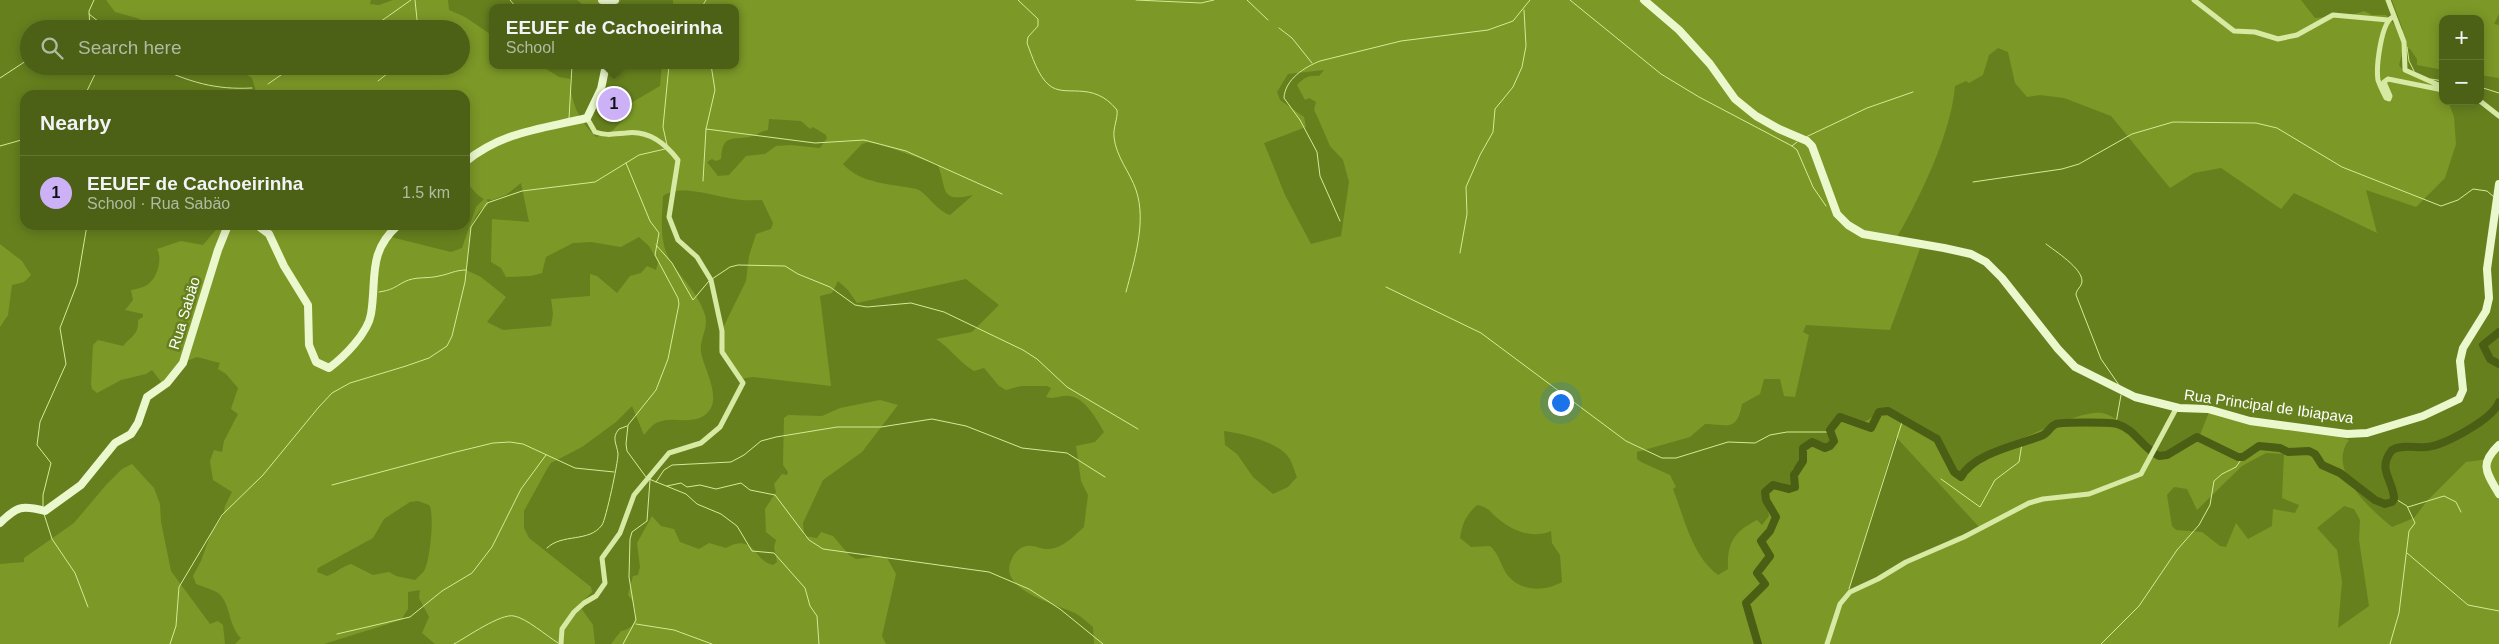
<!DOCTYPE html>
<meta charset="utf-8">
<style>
:root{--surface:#4c6016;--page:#53661f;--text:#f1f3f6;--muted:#b2bba1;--line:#637535;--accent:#ccb1f7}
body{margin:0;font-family:Arial,sans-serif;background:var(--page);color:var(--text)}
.controls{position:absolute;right:15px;top:15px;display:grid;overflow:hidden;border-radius:10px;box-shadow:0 2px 12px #0003}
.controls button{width:45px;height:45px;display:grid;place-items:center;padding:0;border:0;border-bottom:1px solid var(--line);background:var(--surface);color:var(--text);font:25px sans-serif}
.you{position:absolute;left:1560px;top:402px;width:18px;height:18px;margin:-12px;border:4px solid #fff;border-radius:50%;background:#1a73e8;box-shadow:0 0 0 8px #1a73e833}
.badge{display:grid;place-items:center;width:32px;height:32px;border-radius:50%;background:var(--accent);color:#111;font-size:16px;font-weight:700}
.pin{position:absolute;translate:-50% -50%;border:2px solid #fff;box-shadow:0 1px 5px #0006}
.popup{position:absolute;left:489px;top:4px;width:250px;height:65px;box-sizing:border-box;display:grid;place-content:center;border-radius:10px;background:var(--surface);filter:drop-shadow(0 1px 4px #0005);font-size:16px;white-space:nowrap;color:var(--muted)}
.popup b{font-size:19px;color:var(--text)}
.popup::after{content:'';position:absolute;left:50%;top:100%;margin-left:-10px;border:10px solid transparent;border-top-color:var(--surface)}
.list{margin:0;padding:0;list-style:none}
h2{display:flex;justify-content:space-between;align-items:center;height:65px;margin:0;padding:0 20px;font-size:21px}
h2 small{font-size:16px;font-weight:400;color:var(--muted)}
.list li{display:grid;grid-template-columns:32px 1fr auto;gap:15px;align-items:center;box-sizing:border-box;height:75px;padding:0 20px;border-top:1px solid var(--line)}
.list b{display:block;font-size:19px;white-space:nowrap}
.list p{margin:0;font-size:16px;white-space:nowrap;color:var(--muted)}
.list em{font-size:16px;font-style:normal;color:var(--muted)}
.icon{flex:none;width:28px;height:28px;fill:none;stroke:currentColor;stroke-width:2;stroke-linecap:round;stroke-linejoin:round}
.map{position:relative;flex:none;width:2499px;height:644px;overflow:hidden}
.search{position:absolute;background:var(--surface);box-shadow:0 2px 12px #0003;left:20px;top:20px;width:450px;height:55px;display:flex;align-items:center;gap:12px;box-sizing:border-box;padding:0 18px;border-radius:28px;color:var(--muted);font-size:19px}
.panel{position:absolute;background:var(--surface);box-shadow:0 2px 12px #0003;left:20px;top:90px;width:450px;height:140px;border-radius:15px}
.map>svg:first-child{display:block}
</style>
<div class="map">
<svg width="2499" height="644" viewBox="0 0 2499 644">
<rect width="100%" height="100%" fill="#66801e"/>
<path fill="#7c9827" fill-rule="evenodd" d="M106 0H371L370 4 379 5 393 0H448L449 10 465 17 493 36V65H540L559 77 570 79C571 104 579 120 596 137L611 132 624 119V107L660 86 662 65H735V8H673V0H2301L2315 18 2352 15 2364 11 2372 15H2386L2400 31 2403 30 2392 0H2499V14L2494 24 2499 25V78L2480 75V19H2443V70L2417 65V59L2410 49 2404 47 2399 65 2404 72 2443 89V101H2448L2454 117 2456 144 2445 178 2416 207 2366 190 2377 233 2294 193 2281 209 2221 168 2194 173 2170 188 2111 116 2064 98 2040 95 2027 97 2015 83 2008 52 1998 48 1989 55 1983 75 1969 83 1966 81 1955 86C1951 135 1918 202 1893 244L1921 246 1890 330 1806 325 1803 332 1809 335 1795 397 1784 396 1780 379H1764L1760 394 1742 404C1737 433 1726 424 1705 424L1690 437 1637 452V459L1641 462 1670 475 1676 487 1673 489C1684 517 1692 556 1718 575L1728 569C1727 542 1734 532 1757 520L1762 525 1769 516 1764 495 1766 488 1775 483 1791 486 1792 469 1801 463 1803 444 1812 441 1829 446V427L1838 417C1856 427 1867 425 1879 409H1883L1886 414 1934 440 1948 451 1952 468 1960 471C1984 456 2078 408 2102 413 2117 416 2126 428 2136 437 2144 444 2155 451 2166 455L2200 435 2209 412 2321 431 2349 440C2326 469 2370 509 2392 527L2414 518 2427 501 2466 462 2488 459 2499 442V644H1094L1093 627C1088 623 1082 617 1075 613 1057 604 998 590 1011 561 1013 555 1017 550 1023 547 1033 543 1040 550 1049 549 1063 548 1074 536 1084 527L1088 495 1081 481 1076 446 1095 442 1104 432C1097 420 1085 397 1069 396 1060 395 1055 400 1046 397L1051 388 1047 386H1021L1006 390 999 386 984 368 974 371C959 362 950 348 936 339L972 332 999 305 966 279 857 303 848 290 838 281 832 293 820 296 831 386 753 377 740 379 723 357 719 348 720 334 746 281 749 256 756 234 771 229 773 223 762 200C753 200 744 201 735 199 715 197 681 183 663 196 662 216 659 243 670 260 681 278 699 294 705 315 709 328 699 340 701 352 704 369 721 396 709 411 697 426 677 417 662 421 654 422 649 429 644 435L632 406 616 422 582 447 551 463 547 469 524 511V528L529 538 591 587 592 592 579 605 593 625 595 644H435L422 633 429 617 419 598 420 590 408 592V609L401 620 324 644H235L241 638C228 626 231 603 218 593 212 589 203 587 196 584L193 576 201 561 211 533 223 516 225 506 232 492 213 480 210 461 214 450 222 452 224 441 238 414 231 409 238 388 226 374 218 369 220 363 197 357 179 364 162 383 152 370 146 374 121 380 97 393 92 389 91 384 93 345 98 340 123 346C131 336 139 335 138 320L143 317V314L125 310 133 300 131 290C136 289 142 288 147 285 157 279 163 259 157 249L181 241 203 245 220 225H393L387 236 451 252 462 248 476 207 484 199C475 195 473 187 465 182V95H257L252 78 234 66H461V29H160L137 18 115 12ZM1324 70 1319 76C1308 75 1304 78 1297 85L1305 100 1309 98 1316 102 1314 110 1317 116 1330 146 1343 160 1349 182 1341 236 1311 244 1285 195 1264 143 1306 127 1304 117 1280 100 1277 92 1288 74ZM769 119 801 121 810 129 813 127 826 135 827 138 820 148 790 145 776 146 765 154 746 156 729 175 718 176 707 162 712 159 716 161 721 159C723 135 729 140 749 137 756 136 761 131 768 130ZM868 142C892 147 913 157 937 164 948 186 937 204 973 195L950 215C935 210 926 191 916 189 893 184 860 184 843 164L862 144ZM521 183 529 222 492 219 491 262 501 268 506 277 531 276 542 273 546 257 573 243 591 242 621 247 639 237 649 246 658 262 656 270 647 266 641 273 630 276 617 293 597 276 590 274V296L551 299 553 314 551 326 503 330 487 322 506 297 481 277 466 270C470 249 466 215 488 205L487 199 492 200 506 195ZM1224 431C1241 433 1276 442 1287 455 1292 461 1294 470 1297 477L1288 487 1273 494 1253 477 1237 454 1225 445ZM1896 437 1980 528 1956 537 1848 593ZM2266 453 2284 454 2282 498 2299 505 2295 513 2273 509 2272 526 2248 539 2236 523 2226 547 2220 546 2202 532 2176 530 2172 526 2167 495 2174 487 2187 489 2197 510 2242 466ZM418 501 429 505C435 511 430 563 424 571 422 574 418 577 415 580L396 576 389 572 373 575 351 564C341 567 336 573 327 576L317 572 318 568 373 538 384 519 410 502ZM1477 505C1486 506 1490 511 1496 517 1512 531 1532 539 1551 531L1552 543 1560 555 1562 582C1544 592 1519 592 1506 573 1500 563 1499 554 1490 546L1471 547 1460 538C1462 524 1466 515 1477 505ZM2344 506 2354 509 2360 520 2359 540 2369 606 2338 628 2342 582 2337 550 2317 528Z
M577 0H621L616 8H587Z
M0 244 22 261 31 275 24 282 12 285 8 315 0 327Z
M880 400 898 405 862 452 823 480 803 523 804 536 817 538 821 532 833 536 849 555 856 559 880 556 887 558 896 574 882 636 886 644H611L621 631C640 629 638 605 628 595L633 576 638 575 640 567 637 543 652 516 661 526 674 529 680 542 699 549 709 543 726 548C755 532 754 562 773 565L777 562 774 547 776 540 766 532 765 509 776 492 774 484 782 474 787 475 788 472 783 465 784 418 788 415 822 416 840 408Z
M132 464 154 488 160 504 161 522 171 571 210 624 218 621 223 625 225 644H0V564L24 562V558L74 523 106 485 122 469Z"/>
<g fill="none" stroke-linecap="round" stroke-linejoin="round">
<path stroke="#d6ea95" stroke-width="1" d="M415 0 418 29
M510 0 517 8
M1018 0 1038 19V26L1028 37 1027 43C1032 56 1038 76 1049 85 1065 99 1092 79 1117 110 1118 119 1113 127 1114 137 1116 157 1130 172 1136 190 1147 222 1134 261 1126 292
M1136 0 1201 3 1214 0
M1247 0 1268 20
M1570 0 1661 74 1699 97 1792 146 1797 150 1813 187 1826 206
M701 8 706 0
M89 14 108 29
M1279 28 1292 38 1312 63
M80 29 88 25
M90 29 89 11 94 0
M370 29 411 0
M2407 47 2409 61 2414 71
M155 66C189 82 215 90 252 88
M0 78 29 59
M2431 79 2443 81
M378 81 397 66
M268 84 294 66
M2480 87 2499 93
M85 95 99 66
M569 119 572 65
M706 129 815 143 864 140 906 151 1002 194
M1806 137 1867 108 1913 92
M667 145 663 127 669 65
M0 146 25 139
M1792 146 1797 142
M626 163 650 221 659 233 655 255 678 298 679 304 668 359 656 390 628 425 626 444 627 451 646 477
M703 181 706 129 715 90 711 65
M1973 182 2062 169 2079 164 2132 134 2173 122 2256 123 2277 128 2342 167 2441 206 2458 200 2473 189 2487 191 2494 197
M1340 221 1320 176 1317 152 1300 120 1284 98C1285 79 1305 67 1320 61L1401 41 1488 30 1513 21 1530 0
M2046 244C2055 251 2082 268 2082 281 2082 287 2076 289 2076 295L2101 359 2119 385
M656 245 672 263 693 300 709 281
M1460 253 1467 214 1466 187 1480 155 1493 132 1495 109 1513 87 1522 67 1526 46 1524 10
M712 279 730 267 738 265 785 266 798 274 830 287 855 305 867 307 911 303 944 312 1023 350 1037 359 1067 387 1138 429
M1386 287 1481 333 1626 441 1662 458H1676L1728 442 1755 443 1770 435 1787 432H1830
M379 292C392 290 393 288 404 282 415 276 428 279 439 276 450 274 455 270 466 270
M2116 423 2121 395
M649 479 686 494 697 504 721 514 737 526 752 551 774 553 805 588 810 606 817 616 819 644
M1941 479 1980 507 1995 480 2019 462 2022 443
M656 482 664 470 672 465 731 462 744 455 761 441 776 437 837 427H881L932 419 966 426 1022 448 1067 453 1105 477
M332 485 456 452 493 443 510 442 523 444 575 468 614 472
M667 486 681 483 687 487 700 485 716 489 741 483 750 490 775 495 809 540 823 549 989 572 1029 589 1060 609 1103 644
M2408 507 2444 496 2456 502 2461 512
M43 508V495L51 463 37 445 40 422 66 364 60 328 77 284 87 225
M44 514 52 539 75 573 88 607
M547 548C562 533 589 543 602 525 606 519 618 463 618 454 617 444 611 438 619 429L627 426
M2407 553 2468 605 2499 611
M1849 589 1903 419
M636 624 674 630 712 644
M337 634 410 617 442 591 472 573 492 547 521 489 546 455
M170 644 176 626 179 587 222 515 263 475 318 408 332 393 350 383 406 366 429 358 447 346 452 336 465 282 471 227 487 203 522 191 595 182 639 155 665 149
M454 644C467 637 501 613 514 616 526 618 547 636 558 643
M623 644 636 620 629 577 630 539 632 532 647 521 650 480
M2101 644 2139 606 2177 550 2199 525 2210 505 2214 481 2222 474 2236 467 2243 457
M2390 644 2399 613 2409 531 2415 523 2407 506 2394 498"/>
<path stroke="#4a5f14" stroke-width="8" d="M2499 332 2483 345 2490 359 2499 364
M1758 644 1746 603 1765 584 1757 573 1770 556 1761 541 1770 531 1776 517 1766 500 1765 492 1773 485 1789 489 1795 487 1794 475 1803 461V448L1812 442 1825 448 1830 446 1834 441 1830 430 1840 417 1871 428 1879 412 1888 411 1937 439 1954 472 1961 477C1974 453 2018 445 2041 436 2048 434 2050 426 2056 424 2061 422 2112 422 2117 424 2135 429 2142 448 2159 456L2167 455 2197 437 2238 457H2243L2259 446 2280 448 2288 452 2309 451 2315 454 2322 465 2340 473 2375 500 2385 504 2392 502 2394 499C2394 480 2376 470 2392 450 2402 444 2416 448 2427 447 2445 445 2493 419 2499 402"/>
<path stroke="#d7e9a2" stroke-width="5" d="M2194 0 2234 31 2255 32 2278 39 2297 35 2333 15 2388 20
M2388 0 2404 42 2405 70 2443 87
M2393 17C2381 22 2376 67 2378 80 2380 86 2383 92 2386 98L2389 99 2390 96 2384 82 2388 79 2443 90
M2480 101 2499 116
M561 644 562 629 574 612 584 603 596 596 605 583 602 558 620 533 634 495 669 453 701 443 720 427 743 383 722 352V331L711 280 697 257 678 240 669 217 678 160C665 143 648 130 626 133 614 134 606 136 595 132L587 118
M1827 644 1840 604 1850 592 1878 579 1906 562 1964 537 2029 503 2043 499 2089 494 2141 474 2177 407"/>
<path stroke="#ebf7cd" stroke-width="8" d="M602 0H615
M1644 0 1679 30 1710 64 1735 99 1756 116 1779 129 1807 141 1812 146 1837 214 1848 225 1863 234 1944 248 1971 254 1986 262 2002 278 2058 349 2075 367 2135 397 2179 408 2208 409 2250 421 2347 434 2367 433 2423 416 2459 399 2463 390 2460 361 2463 348 2486 311 2489 298 2487 269 2499 184
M465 162C504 131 541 129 587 118L601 89 606 65
M257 225 269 234 284 266 308 305 309 345 316 362 329 368C344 357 368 333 371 314 377 278 367 253 398 225
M2499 445C2479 464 2486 472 2499 494
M0 523C17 506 22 505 45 511L81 485 115 443 131 434 138 423 147 397 167 383 183 363 218 250 228 225"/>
</g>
<g text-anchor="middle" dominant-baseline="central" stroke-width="5" stroke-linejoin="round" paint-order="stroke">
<g font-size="15" fill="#fff" stroke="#66801e">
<text transform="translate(184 313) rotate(-73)">Rua Sabäo</text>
<text transform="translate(2269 406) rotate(8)">Rua Principal de Ibiapava</text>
</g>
</g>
</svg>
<div class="controls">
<button>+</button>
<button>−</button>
</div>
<div class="you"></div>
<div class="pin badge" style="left:614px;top:104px">1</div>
<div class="popup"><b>EEUEF de Cachoeirinha</b>School</div>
<div class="search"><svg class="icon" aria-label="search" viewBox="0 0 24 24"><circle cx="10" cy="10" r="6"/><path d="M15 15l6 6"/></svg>Search here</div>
<section class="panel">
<h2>Nearby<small></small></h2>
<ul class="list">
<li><span class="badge">1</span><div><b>EEUEF de Cachoeirinha</b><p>School · Rua Sabäo</p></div><em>1.5 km</em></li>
</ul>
</section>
</div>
